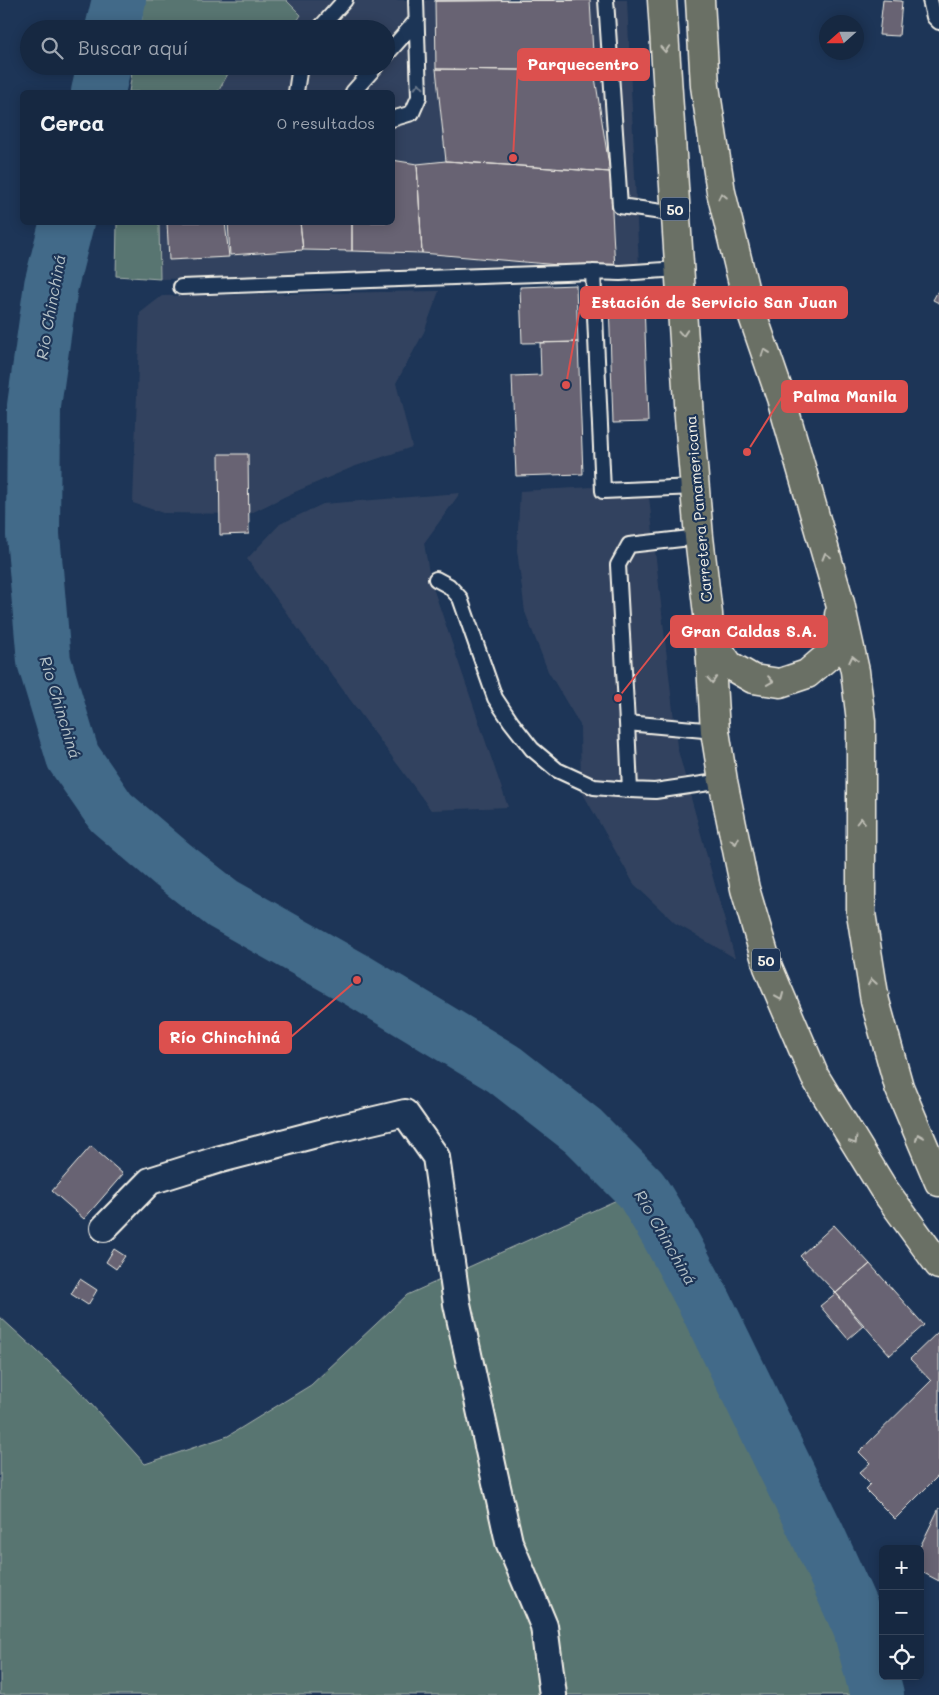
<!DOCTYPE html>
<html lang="es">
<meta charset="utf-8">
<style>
:root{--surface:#162841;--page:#23344c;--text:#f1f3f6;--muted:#9ea6b1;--line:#35445a}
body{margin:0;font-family:Mali,sans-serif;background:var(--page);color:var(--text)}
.controls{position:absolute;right:15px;bottom:15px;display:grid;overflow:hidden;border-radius:8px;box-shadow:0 2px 12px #0003}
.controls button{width:45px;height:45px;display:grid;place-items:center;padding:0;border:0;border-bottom:1px solid var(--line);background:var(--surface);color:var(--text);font:25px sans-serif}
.compass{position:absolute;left:819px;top:15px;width:45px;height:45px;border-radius:50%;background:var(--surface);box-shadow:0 2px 12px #0003;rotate:249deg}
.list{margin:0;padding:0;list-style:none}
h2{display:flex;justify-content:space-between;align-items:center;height:65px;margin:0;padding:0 20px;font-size:21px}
h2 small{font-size:16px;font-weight:400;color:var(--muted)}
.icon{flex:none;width:28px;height:28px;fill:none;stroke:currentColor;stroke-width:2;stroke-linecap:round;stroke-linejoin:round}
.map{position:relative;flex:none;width:939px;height:1695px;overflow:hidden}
.search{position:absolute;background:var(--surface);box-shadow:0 2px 12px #0003;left:20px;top:20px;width:375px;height:55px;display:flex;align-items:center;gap:12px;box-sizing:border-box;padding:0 18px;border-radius:28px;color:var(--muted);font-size:19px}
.panel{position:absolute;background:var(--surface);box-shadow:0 2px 12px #0003;left:20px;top:90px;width:375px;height:135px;border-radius:8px}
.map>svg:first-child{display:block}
</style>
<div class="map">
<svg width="939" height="1695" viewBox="0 0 939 1695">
<rect width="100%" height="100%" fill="#1d3557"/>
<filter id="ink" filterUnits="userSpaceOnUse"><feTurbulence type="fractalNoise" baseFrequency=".02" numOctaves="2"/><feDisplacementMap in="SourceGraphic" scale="10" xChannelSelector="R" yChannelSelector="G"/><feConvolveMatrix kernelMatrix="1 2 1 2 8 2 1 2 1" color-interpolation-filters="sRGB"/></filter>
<g filter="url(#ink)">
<path fill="#33435f" d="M235 0H627L639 268 160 279 116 276 117 223 392 222V92H164L185 66H386V29H213Z
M439 291 424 332 396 383 412 447 353 467 290 494 249 514 163 513 133 503 140 313 162 296Z
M631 485 649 497 677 747 735 958 675 923 634 884 581 790 580 725 548 671 525 612 517 550 520 491Z
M460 493 424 543 430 579 508 807 431 810 247 559 280 524 323 504Z"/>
<path fill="#587471" stroke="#a6b2ac" d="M145 0H286L301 15 292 29H140Z
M133 66H242L230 70 218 92H129Z
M117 223H159L160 279 116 276Z
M641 1189 667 1232 706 1305 817 1533 860 1628 877 1695H0V1317L72 1383 145 1464 228 1436 311 1385 407 1295Z"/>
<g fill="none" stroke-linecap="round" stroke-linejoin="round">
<path stroke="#426b89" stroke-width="54" d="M112 29 119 0
M98 92 104 66
M67 222 51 285 34 406 33 535 44 661 73 757 111 812 173 865 223 904 357 980 504 1069 583 1131 641 1189 667 1232 706 1305 817 1533 860 1628 877 1695"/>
</g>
<path fill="#676473" stroke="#f4f1e8" d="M435 0H576L435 1Z
M590 0 594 71 436 69 435 1Z
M883 0 902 1 899 36 879 35Z
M436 69 594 71 610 172 446 161Z
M392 160 417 164 422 253 352 251V222H392Z
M446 161 610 172 615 270 422 253 417 164Z
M167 222H225L229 257 169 260Z
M228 222H300L303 250 230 255Z
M300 222H352V251L303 250Z
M576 285 578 342 522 343 520 287Z
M939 289V303L933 300Z
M644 300 648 422 613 423 609 301Z
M578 342 583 474 516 476 512 376 541 375 540 343Z
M219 454H248L249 534 220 535Z
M91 1146 123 1174 84 1219 52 1191Z
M834 1225 870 1264 836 1293 800 1256Z
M114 1249 125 1256 116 1269 106 1262Z
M870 1264 924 1325 890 1355 836 1293Z
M80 1279 97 1290 88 1305 71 1294Z
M836 1293 863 1326 848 1339 820 1306Z
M939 1331V1475L895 1519 865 1489 870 1484 859 1473 870 1463 859 1452 931 1381 910 1359Z
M939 1508V1581L920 1571V1549H919Z"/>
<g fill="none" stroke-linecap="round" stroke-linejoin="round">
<g stroke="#f4f1e8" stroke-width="18">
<path id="lane" d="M606 0 620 206 676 214
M930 0 934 17 939 22
M319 29 345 0
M386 55 417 20
M296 92 300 66
M353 92 376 66
M392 119 412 113 419 97 416 0
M593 272 603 491 695 487
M181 287 593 272 620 273 679 269
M699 537 629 545 618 565 627 723 715 731
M436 579 449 586 460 598 495 698 511 722 532 749 557 770 594 787 630 790 655 791 723 781
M627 723 630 790"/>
</g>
<g stroke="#f4f1e8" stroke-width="30">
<path id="street" d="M104 1228 150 1181 217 1160 324 1132 405 1113 436 1157 457 1304 509 1542 544 1626 553 1695"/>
</g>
<g stroke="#f4f1e8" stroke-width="31">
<path id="highway" d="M662 0 689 418 699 537 708 614 715 731 723 781 745 889 768 967 815 1077 883 1188 939 1265
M700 0 705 86 721 192 746 296 781 398 840 603 855 671 861 721V913L875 1001 899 1087 939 1182
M711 633 713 641 729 665 753 679 780 683 807 674 828 656 839 631V615"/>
</g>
<use href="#lane" stroke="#1d3557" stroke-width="14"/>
<use href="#street" stroke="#1d3557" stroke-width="26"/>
<use href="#highway" stroke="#6b7065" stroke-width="28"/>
</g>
<defs><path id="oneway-chevron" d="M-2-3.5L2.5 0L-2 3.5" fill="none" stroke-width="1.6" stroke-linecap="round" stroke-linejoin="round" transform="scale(1.25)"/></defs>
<g stroke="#bdbdb4">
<use href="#oneway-chevron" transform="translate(665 49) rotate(86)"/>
<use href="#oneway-chevron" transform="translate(722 196) rotate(-102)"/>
<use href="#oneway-chevron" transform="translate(683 333) rotate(86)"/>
<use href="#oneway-chevron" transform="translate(765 352) rotate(-109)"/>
<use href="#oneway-chevron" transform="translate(826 556) rotate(-106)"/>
<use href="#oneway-chevron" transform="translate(853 659) rotate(-103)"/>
<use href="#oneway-chevron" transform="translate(712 680) rotate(86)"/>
<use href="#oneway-chevron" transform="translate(770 681) rotate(8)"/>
<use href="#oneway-chevron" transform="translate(861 821) rotate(-90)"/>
<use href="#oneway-chevron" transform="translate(735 841) rotate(78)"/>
<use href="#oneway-chevron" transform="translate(872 982) rotate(-99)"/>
<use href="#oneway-chevron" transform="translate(780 997) rotate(67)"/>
<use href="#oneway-chevron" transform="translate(919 1137) rotate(-112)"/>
<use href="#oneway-chevron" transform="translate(854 1141) rotate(58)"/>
</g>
<use stroke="#68778a" href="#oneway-chevron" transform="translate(419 86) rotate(-92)"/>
</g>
<g text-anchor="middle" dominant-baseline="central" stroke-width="4.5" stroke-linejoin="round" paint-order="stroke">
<g fill="#1d3557" stroke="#b4b9bc" stroke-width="1">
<rect x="661" y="197.5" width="28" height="23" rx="4"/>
<rect x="752" y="948.5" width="28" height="23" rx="4"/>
</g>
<g font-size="14" font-weight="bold" fill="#f4f1e8">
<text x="675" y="209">50</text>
<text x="766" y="960">50</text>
</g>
<g font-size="15" fill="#f4f1e8" stroke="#1d3557">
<text transform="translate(698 509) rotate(-95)">Carretera Panamericana</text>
</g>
<g font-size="16" font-style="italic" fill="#b6c2c7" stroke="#1d3557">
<text transform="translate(50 307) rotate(-80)">Río Chinchiná</text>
<text transform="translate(61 707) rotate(73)">Río Chinchiná</text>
<text transform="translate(666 1237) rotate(60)">Río Chinchiná</text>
</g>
</g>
<path fill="none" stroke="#dc504e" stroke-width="2" d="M513 158L518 64M566 385L581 302M747 452L782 397M618 698L671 631M357 980L291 1037"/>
<g fill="#dc504e" stroke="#1d3557" stroke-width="2">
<circle cx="513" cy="158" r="5"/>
<circle cx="566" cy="385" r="5"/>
<circle cx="747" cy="452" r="5"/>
<circle cx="618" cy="698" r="5"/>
<circle cx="357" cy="980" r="5"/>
</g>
<g fill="#dc504e" stroke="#dc504e" stroke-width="2">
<rect x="518" y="49" width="131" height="31" rx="5"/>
<rect x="581" y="287" width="266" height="31" rx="5"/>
<rect x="782" y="381" width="125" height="31" rx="5"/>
<rect x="671" y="616" width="156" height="31" rx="5"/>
<rect x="160" y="1022" width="131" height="31" rx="5"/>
</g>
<g font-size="16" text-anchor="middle" font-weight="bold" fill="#fff">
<text x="583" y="70">Parquecentro</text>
<text x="714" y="308">Estación de Servicio San Juan</text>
<text x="845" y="402">Palma Manila</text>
<text x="749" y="637">Gran Caldas S.A.</text>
<text x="225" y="1043">Río Chinchiná</text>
</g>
</svg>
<div class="controls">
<button>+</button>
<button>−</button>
<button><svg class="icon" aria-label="locate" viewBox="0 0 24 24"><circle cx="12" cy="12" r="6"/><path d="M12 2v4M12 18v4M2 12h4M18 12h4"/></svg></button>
</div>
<svg class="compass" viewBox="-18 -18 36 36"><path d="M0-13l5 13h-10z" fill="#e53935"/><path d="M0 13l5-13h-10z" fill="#9ea6b1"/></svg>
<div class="search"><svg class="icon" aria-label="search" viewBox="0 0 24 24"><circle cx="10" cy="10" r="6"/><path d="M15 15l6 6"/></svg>Buscar aquí</div>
<section class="panel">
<h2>Cerca<small>0 resultados</small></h2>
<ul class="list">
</ul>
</section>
</div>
